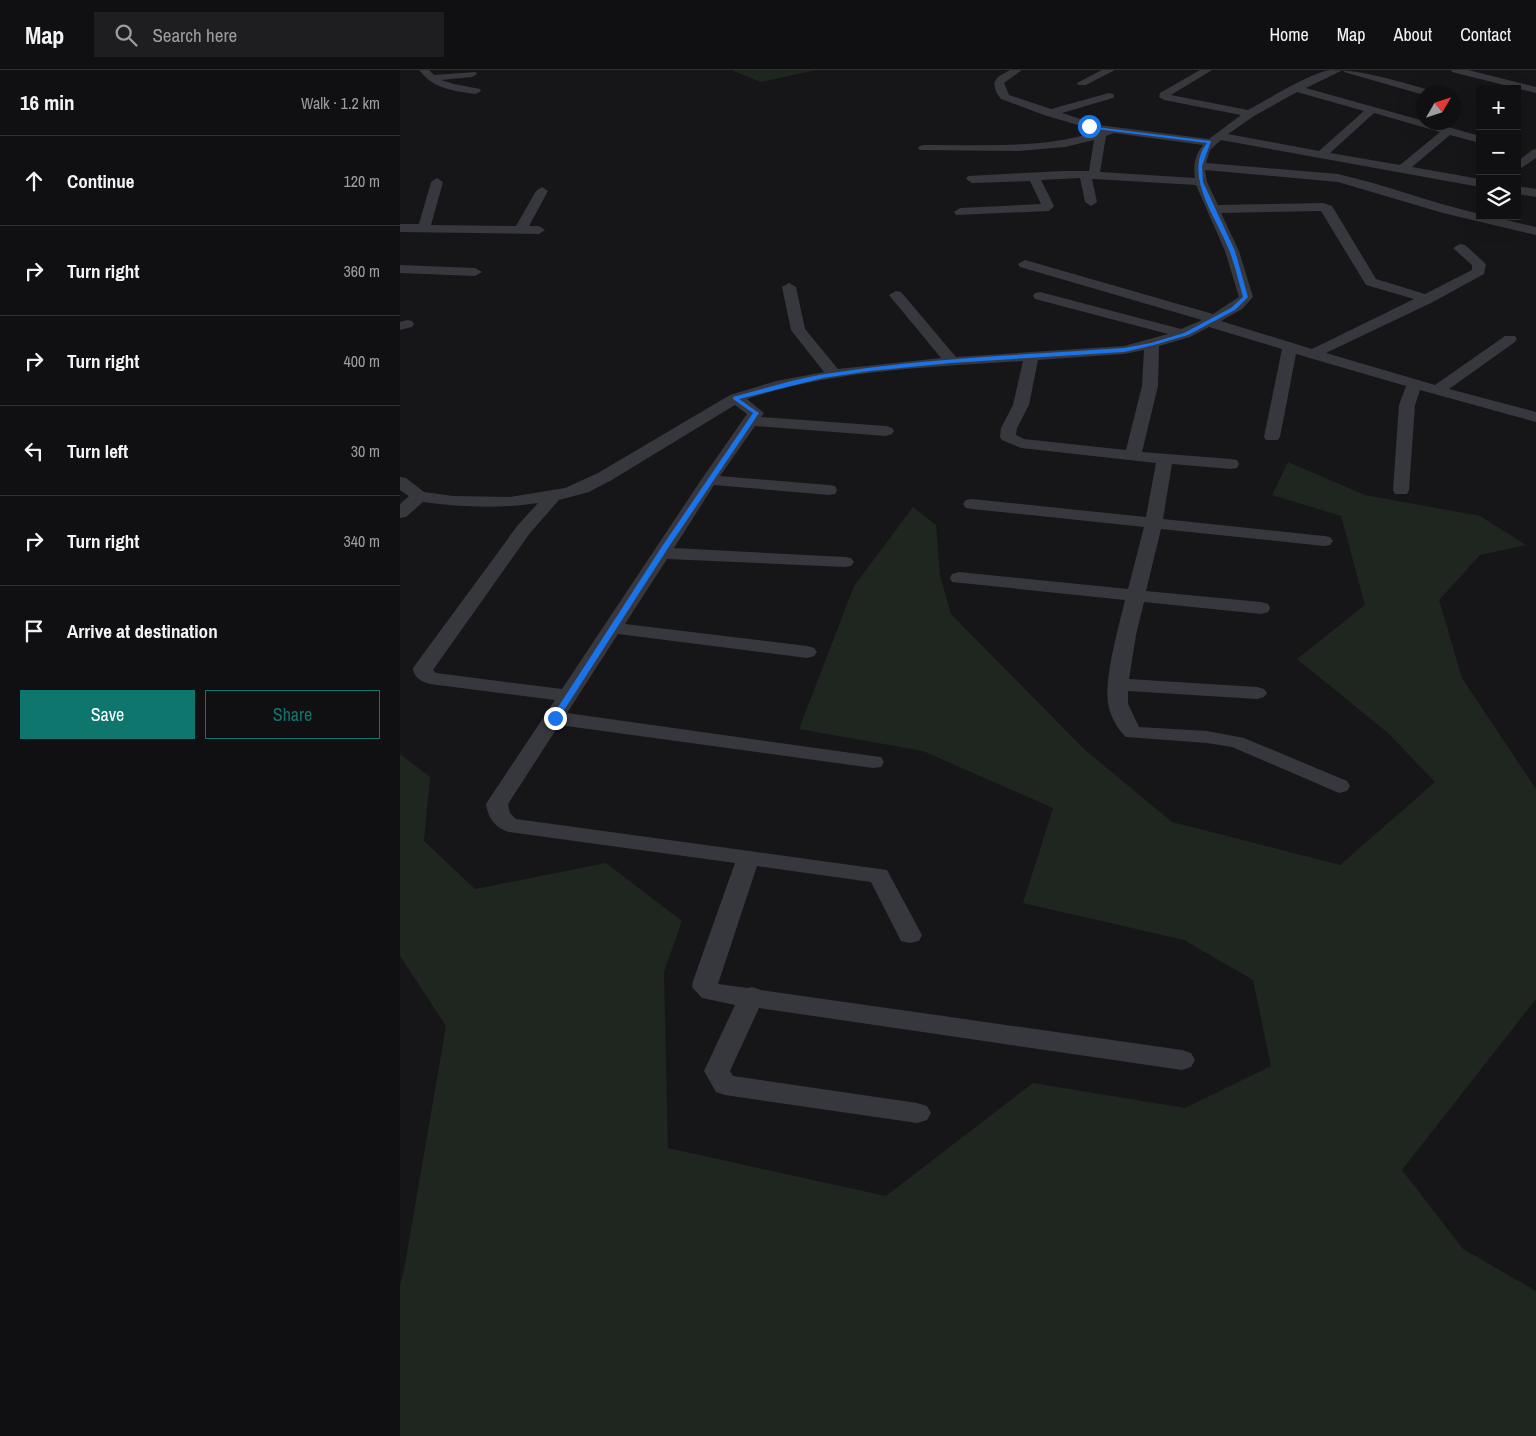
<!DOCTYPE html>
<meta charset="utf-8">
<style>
:root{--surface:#101012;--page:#1e1e20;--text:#f1f3f6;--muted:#9c9d9f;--line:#303032;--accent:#0f766e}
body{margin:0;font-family:"Archivo Narrow",sans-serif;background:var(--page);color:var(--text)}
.controls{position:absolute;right:15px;top:15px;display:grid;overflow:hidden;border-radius:0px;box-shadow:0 5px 20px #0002}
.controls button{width:45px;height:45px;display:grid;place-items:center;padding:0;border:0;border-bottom:1px solid var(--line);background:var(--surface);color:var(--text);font:25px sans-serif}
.compass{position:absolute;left:1016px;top:15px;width:45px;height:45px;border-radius:50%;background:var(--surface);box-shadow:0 5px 20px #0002;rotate:51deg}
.stop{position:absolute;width:15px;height:15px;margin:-11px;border:4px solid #1a73e8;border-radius:50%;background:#fff}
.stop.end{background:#1a73e8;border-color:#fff;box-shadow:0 1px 5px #0008}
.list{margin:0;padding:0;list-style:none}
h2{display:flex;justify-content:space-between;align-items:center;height:65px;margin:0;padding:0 20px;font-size:21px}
h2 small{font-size:16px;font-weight:400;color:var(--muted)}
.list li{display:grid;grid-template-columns:32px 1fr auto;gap:15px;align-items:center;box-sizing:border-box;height:90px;padding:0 20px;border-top:1px solid var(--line)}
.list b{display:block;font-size:19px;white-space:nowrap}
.list em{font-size:16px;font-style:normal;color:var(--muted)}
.actions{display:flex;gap:10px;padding:15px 20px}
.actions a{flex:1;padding:11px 0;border:1px solid var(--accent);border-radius:0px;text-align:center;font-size:18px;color:var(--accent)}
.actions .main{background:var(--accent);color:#fff}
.icon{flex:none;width:28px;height:28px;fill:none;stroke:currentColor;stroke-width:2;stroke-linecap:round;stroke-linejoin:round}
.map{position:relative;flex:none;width:1136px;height:1366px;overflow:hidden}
header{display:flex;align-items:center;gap:30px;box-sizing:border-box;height:70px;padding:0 25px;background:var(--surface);border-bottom:1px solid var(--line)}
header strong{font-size:24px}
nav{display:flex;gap:28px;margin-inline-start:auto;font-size:18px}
.search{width:350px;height:45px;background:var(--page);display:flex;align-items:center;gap:12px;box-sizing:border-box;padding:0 18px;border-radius:0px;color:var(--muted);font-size:19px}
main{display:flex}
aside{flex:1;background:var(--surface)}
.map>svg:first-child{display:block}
</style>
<header>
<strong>Map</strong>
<div class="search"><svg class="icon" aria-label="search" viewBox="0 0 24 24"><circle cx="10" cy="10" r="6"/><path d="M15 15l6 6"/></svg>Search here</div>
<nav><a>Home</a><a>Map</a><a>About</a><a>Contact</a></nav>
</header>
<main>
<aside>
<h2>16 min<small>Walk · 1.2 km</small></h2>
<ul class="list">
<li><svg class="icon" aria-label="ahead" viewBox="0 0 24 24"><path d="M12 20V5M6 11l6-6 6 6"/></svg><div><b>Continue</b></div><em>120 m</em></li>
<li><svg class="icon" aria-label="right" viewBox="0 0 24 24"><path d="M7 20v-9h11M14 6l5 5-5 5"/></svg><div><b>Turn right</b></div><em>360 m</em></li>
<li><svg class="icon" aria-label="right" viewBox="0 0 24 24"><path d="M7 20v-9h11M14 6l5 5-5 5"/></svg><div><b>Turn right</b></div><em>400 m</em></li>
<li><svg class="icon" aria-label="left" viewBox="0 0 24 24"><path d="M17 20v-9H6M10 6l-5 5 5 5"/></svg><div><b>Turn left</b></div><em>30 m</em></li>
<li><svg class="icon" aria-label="right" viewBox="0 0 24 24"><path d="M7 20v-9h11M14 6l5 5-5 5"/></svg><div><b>Turn right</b></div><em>340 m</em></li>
<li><svg class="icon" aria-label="arrive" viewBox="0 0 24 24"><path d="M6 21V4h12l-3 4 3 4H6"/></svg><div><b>Arrive at destination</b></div></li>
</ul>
<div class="actions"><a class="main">Save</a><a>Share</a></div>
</aside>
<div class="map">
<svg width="1136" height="1366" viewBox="0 0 1136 1366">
<rect width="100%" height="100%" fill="#161618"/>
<path fill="#1e261f" d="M331 0H417L361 12Z
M888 392 965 425 1080 446 1126 475 1080 485 1039 530 1062 608 1136 719V929L1002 1100 1063 1179 1136 1221V1366H0V1215L4 1200 46 956 0 886V684L30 707 24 771 75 819 206 793 282 851 264 902 268 1078 486 1126 633 1013 785 1038 871 996 853 910 784 870 623 833 653 738 523 681 399 659 454 516 513 437 536 455 540 506 551 544 684 679 772 752 940 795 1035 712 988 663 897 589 965 535 941 446 872 425Z"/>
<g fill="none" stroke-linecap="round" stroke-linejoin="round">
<path fill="#37383d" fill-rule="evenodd" d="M19 0H29L34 5 76 2 77 4 72 7 41 10 54 14 80 19 81 21 76 24C54 21 33 19 19 0Z
M610 0H622L604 13 609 25 651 39 709 23 713 24 714 26 713 28 662 43 699 55 809 69 841 45 764 30 759 27 760 23 800 0H812L771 25 848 40C867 30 911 2 931 0 964 0 997 11 1029 20L1030 22H1024V25L944 2 943 0 906 18 1024 51V52H1030L1080 66V73L1050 65 1012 97 1080 109V117L821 70 810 80 806 93 938 104C986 115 1032 133 1080 144V146H1089L1136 157V165L1043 143 938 112 805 100 807 112 818 135 923 133 932 136 976 209 1025 224 1072 200V195L1053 178 1060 174 1065 175 1086 194 1084 204 1033 232 926 283 1035 315 1105 266H1115L1117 269 1115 272 1049 319 1136 342V352L1020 320 1015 335 1009 420 1007 424H995L993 420 999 335 1006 316 896 284 880 367 878 370H866L864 367 882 279 809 257 790 267 759 276 758 316 742 382 831 389 837 390 839 394 837 398 831 399 772 394 763 449 924 466 930 467 933 471 930 475 924 476 761 459 746 521 861 532 868 534 870 538 868 542 861 544 744 532 736 565 729 609 857 617 864 619 867 623 864 627 857 629 728 621V634L739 657 807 661 844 668 947 711 950 716 947 721 939 723 832 677 807 673 726 667C717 659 710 645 708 633 704 608 719 556 725 530L552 512 550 508 552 504 559 502 728 519 744 457 572 439 566 438 563 434 566 430 572 429 746 447 756 393 621 378 602 370 600 367 601 358 613 335 623 291C533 297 433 300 347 329L364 343 361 347 486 356 492 358 494 361 492 364 486 366 355 356 320 406 429 415 435 416 437 420 435 424 429 425 314 415 274 478 445 487 451 488 454 492 451 496 445 497 267 489 225 554 407 576 414 578 417 582 414 586 407 588 218 564 167 643 473 686 481 687 484 692 481 697 473 698 159 655 108 734 110 743 116 749 487 800 522 865 519 871 510 873 501 871 471 812 357 796 318 914 348 918 352 917 361 920 782 980 791 983 795 990 791 997 782 1000 359 938 330 1001 333 1006 517 1033 527 1036 531 1043 527 1050 517 1053 325 1025 316 1022 304 1001 335 935 302 928 292 917 293 911 335 793 109 762C95 758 88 748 86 734L155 630 30 614C22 612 13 607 13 598L118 455 138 433C99 439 61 437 23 432L6 447 0 448V434L9 426 0 420V407L6 408 24 422 53 426 110 427 165 418 198 403 330 325 376 311 424 302 391 260 382 217 389 213 396 217 405 259 438 299 541 288 489 225 496 221 501 222 556 287 724 276 768 264 635 229 633 226 635 223 640 222 781 259 802 250 620 197 618 194 625 190 813 244 839 227 825 181 796 115 694 109H692L697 132 691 136 685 132 680 108 641 110 654 136 649 141 556 145 554 142 560 138 641 134 630 111 572 113 566 109 568 106 662 101H689L694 70 665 77 618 81 520 80 518 78 520 76 524 75C582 74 642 80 698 61L644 45 601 29 596 22 594 13 598 7ZM897 22 964 41 919 81 828 64 854 46ZM974 43 1040 62 1000 95 930 83ZM714 63 803 75C795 84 793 96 795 108L700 102 706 66ZM921 141 966 215 1014 229 912 279 821 251 842 239 853 227 839 181 821 143ZM744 280 742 316 726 380 624 369 616 365 617 358 629 335 638 290 724 284ZM335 335 347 344 301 410 162 619 36 603 33 600 130 463 159 430 189 422 210 411Z
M702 0H715L686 15H678L677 13Z
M1051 0H1068L1136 17V23L1052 2Z
M1136 79V88L1117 101V92L1132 80Z
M37 108 43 112 31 155 116 156 136 121 142 117 148 121 129 156H139L145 160 139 164 0 162V154H19L31 112Z
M1117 116 1136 119V127L1117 124Z
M0 195 75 198 82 202 75 206 0 203Z
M7 250 12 251 14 254 12 257 0 260V252Z"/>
</g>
<path fill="#1a73e8" d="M687 56 811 71 802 96 803 112 835 181 848 227 835 240 788 265 754 275 724 282 551 293 470 301 423 308 339 329 359 343 268 478 159 648 152 650 151 648 261 478 353 343 333 329V327C363 319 394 309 425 304 524 288 624 285 724 278L751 273 784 263 831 238 843 227C839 212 835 196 830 182 818 150 782 105 807 73L689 58Z"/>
</svg>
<div class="controls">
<button>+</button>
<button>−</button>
<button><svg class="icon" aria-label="layers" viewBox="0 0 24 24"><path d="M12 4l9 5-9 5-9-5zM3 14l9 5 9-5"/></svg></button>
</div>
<svg class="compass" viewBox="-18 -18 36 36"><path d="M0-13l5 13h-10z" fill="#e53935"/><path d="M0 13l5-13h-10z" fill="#9c9d9f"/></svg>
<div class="stop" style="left:689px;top:56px"></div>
<div class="stop end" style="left:155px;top:648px"></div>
</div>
</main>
